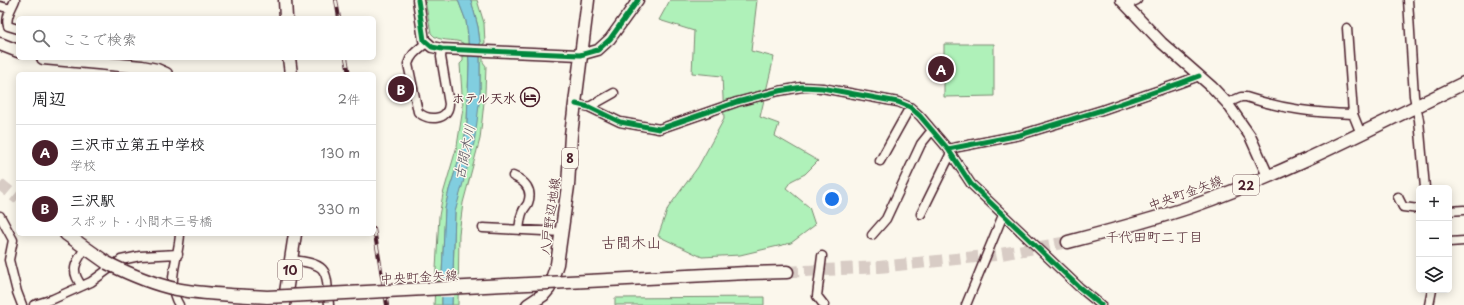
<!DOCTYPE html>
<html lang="ja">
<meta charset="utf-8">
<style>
:root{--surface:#fff;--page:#f2f2f2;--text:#202124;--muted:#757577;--line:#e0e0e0;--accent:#4a1f2b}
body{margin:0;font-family:"Playpen Sans","Klee One",sans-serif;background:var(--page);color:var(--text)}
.controls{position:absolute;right:12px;bottom:12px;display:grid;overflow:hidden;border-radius:6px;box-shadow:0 2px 10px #0003}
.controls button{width:36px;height:36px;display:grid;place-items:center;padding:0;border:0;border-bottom:1px solid var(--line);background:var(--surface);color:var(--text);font:20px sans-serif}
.you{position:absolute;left:832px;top:199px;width:14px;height:14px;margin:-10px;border:3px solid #fff;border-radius:50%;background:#1a73e8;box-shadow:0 0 0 6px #1a73e833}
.badge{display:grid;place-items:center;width:26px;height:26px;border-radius:50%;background:var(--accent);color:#fff;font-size:13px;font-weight:700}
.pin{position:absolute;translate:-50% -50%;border:2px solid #fff;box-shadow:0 1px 4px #0006}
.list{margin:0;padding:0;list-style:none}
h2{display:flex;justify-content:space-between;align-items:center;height:52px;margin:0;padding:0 16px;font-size:17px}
h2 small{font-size:13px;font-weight:400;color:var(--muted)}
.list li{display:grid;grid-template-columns:26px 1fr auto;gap:12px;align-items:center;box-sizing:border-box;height:56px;padding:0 16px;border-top:1px solid var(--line)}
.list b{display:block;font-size:15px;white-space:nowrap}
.list p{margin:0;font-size:13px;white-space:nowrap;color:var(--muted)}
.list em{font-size:13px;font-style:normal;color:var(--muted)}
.icon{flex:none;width:22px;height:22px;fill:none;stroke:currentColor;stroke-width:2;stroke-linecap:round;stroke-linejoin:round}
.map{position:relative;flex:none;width:1464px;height:305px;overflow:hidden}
.search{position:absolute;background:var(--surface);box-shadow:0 2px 10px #0003;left:16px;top:16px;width:360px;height:44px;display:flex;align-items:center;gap:10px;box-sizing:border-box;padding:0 14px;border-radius:6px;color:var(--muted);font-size:15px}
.panel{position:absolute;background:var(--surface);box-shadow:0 2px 10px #0003;left:16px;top:72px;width:360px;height:164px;border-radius:6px}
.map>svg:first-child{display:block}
</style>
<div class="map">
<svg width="1464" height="305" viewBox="0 0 1464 305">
<rect width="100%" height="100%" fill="#fbf7ec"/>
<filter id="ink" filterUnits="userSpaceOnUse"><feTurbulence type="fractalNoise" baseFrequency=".025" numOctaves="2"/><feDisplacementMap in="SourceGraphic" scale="8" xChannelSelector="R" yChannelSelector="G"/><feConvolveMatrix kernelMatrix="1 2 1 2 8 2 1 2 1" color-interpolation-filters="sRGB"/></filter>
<g filter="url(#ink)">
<path fill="#aff1b9" stroke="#7c8872" d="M425 0H458L466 21 468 36 469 65 467 124 463 147 449 190 445 209 442 275V305H434L439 216 443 194 457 146 463 108 460 64 463 61V43C453 38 438 43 431 33Z
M471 0H477L484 23 485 43 483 44V62L486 66 485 93 480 139 463 203 459 234 458 305H452L455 212 480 95V42L478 27Z
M670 0H757L751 51 774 57 760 117 779 124 775 136 818 161 805 174 791 181 786 188 809 207 815 225 791 243 740 255 702 257 658 236 668 208 698 167 724 119 722 76 692 73 694 31 659 20Z
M944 44H994V96L944 97Z
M764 297V305H615V298Z"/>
<path fill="#81cedf" stroke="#6b8897" d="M458 0H471L478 27 480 42V95L477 122 474 143 455 212 452 305H442V275L445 209 449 190 463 147 467 124 469 65 468 36 466 21Z"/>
<path fill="#fbf7ec" d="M455 277 454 297H440V278Z"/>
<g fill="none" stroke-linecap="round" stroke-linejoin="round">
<path stroke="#d8ccc5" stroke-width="12" stroke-dasharray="12 6" stroke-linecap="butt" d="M0 184 18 199
M787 272 879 267 995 255 1068 242"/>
<g stroke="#4a1f2b" stroke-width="11">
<path id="minor" d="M15 0C12 8 5 17 8 26L18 29
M1408 0 1414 96 1419 120 1425 188
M1126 5 1137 0
M0 6 11 9
M1347 28 1353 114
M426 43C418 50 411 54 408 64L418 112C428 121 448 121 449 104L441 57 442 49
M1227 103 1241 97H1246C1283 109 1314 113 1353 114L1361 134
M576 104 589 107 620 122 659 129 737 102 779 91 802 87 822 88 898 102 910 107 920 116 948 149 971 184 1079 287 1101 305
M589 107 614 93
M948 149 1020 135 1102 110 1180 83 1199 76
M880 161 910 107
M513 176C525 181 533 190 528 203 527 206 524 208 523 211 520 217 520 224 519 230
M1398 197 1403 207 1419 209
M1449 211 1464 210
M921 214 951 153
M0 216 13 240 9 260 17 292 22 305
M483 228 562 232
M872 235 886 219 921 144 929 134 934 132
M1449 242 1464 241
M822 256 817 296 824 305
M291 260C330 264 326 270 329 305
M82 286C69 270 76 262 86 247
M34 305 53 299 91 282 121 260 140 256 178 254
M179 305C165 284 179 257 180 234
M966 305 1003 215
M1429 305 1432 290"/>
</g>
<g stroke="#4a1f2b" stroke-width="13">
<path id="tertiary" d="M418 0 424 40 432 47 442 49 580 55 598 50 610 39 638 0
M1121 0 1162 43 1212 87 1227 103 1250 136 1268 176"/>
</g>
<g stroke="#4a1f2b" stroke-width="15">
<path id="primary" d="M285 0 286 18
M0 44 18 51
M43 58 142 67 157 70 166 74
M289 58 291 74
M66 234 107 263
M1068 242C1110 231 1152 220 1193 206 1287 173 1375 126 1464 83
M747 273 787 272
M284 305 295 234
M528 305 543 295 549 288 557 264 568 186 571 135 588 0"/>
</g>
<use href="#minor" stroke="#fbf7ec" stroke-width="8"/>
<use href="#tertiary" stroke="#fbf7ec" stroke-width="10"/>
<use href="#primary" stroke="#fbf7ec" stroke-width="12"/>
<g stroke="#4a1f2b" stroke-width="4">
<path id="rail" d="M336 0 339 18
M346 58 349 74
M374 229 387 305"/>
</g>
<use href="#rail" stroke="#fbf7ec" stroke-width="2.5" stroke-dasharray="8" stroke-linecap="butt"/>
<g stroke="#4a1f2b" stroke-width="15" stroke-linecap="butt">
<path id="primary-bridge" d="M107 263C129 274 152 284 176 289 206 295 237 295 267 297L747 273"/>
</g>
<use href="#primary-bridge" stroke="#fbf7ec" stroke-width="12"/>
<g stroke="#fbf7ec" stroke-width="8">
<path id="cycleway" d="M418 0 424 40 432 47 442 49 580 55 598 50 610 39 638 0
M576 104 589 107 620 122 659 129 737 102 779 91 802 87 822 88 898 102 910 107 920 116 948 149 971 184 1079 287 1101 305
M948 149 1020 135 1102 110 1180 83 1199 76"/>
</g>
<use href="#cycleway" stroke="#00873e" stroke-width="5"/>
</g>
</g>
<defs>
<g id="hotel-ring" transform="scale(1)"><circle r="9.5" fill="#fbf7ec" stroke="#4a1f2b" stroke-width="1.5"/><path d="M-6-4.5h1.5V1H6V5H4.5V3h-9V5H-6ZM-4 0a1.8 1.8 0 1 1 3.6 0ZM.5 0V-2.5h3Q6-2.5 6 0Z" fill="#4a1f2b"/></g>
</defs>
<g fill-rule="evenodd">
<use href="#hotel-ring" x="530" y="97"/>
</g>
<g text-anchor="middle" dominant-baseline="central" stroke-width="3" stroke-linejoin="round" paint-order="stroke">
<g fill="#fbf7ec" stroke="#7f6065" stroke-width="1">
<rect x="562" y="148" width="16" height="20" rx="3"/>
<rect x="1233" y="175" width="26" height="20" rx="3"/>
<rect x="278" y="260" width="24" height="20" rx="3"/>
</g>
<g font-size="12" font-weight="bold" fill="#4a1f2b">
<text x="570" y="158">8</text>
<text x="1246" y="185">22</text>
<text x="290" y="270">10</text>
</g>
<g font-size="13" font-weight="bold" fill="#4a1f2b" stroke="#fbf7ec" text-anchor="end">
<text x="516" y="97">ホテル天水</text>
</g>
<g font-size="13" fill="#4a1f2b" stroke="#fbf7ec">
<text transform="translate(1185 192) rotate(-20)">中央町金矢線</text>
<text transform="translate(549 216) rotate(-82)">八戸野辺地線</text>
<text transform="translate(419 276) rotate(-3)">中央町金矢線</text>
</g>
<g font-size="14" font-style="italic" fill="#5a5461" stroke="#fbf7ec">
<text transform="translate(464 152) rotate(-78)">古間木川</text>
</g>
<g font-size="14" fill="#4a1f2b" stroke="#fbf7ec">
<text x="1154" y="236">千代田町二丁目</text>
</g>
<g font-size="15" fill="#4a1f2b" stroke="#fbf7ec">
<text x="631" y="241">古間木山</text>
</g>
</g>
</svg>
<div class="controls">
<button>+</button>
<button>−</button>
<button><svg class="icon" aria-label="layers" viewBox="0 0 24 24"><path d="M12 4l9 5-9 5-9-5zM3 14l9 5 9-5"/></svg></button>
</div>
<div class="you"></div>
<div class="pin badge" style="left:941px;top:69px">A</div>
<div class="pin badge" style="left:401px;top:89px">B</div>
<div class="search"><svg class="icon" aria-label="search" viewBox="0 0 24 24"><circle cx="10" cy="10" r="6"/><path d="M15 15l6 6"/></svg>ここで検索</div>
<section class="panel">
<h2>周辺<small>2件</small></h2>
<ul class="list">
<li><span class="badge">A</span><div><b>三沢市立第五中学校</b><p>学校</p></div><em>130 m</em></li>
<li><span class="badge">B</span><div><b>三沢駅</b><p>スポット · 小間木三号橋</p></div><em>330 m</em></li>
</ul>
</section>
</div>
